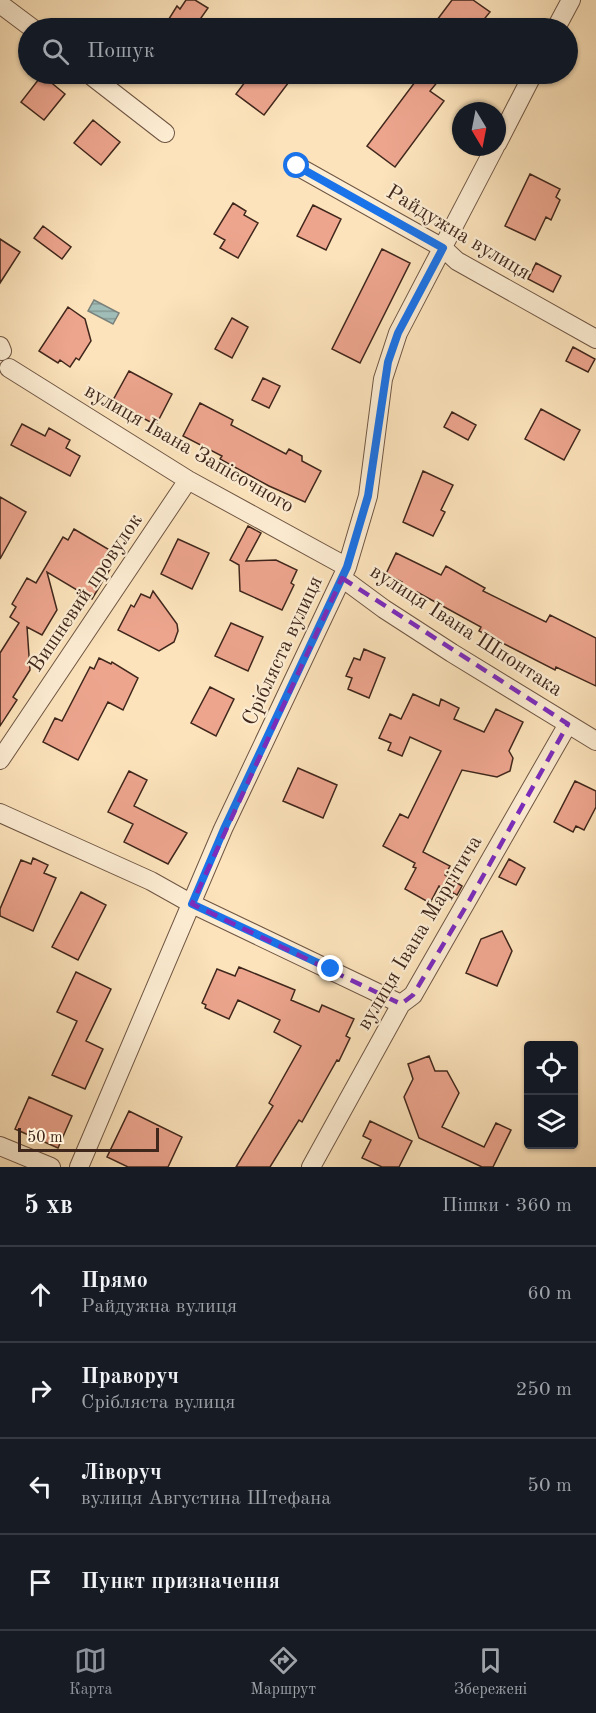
<!DOCTYPE html>
<html lang="uk">
<meta charset="utf-8">
<style>
:root{--surface:#171b24;--page:#20242c;--text:#f1f3f6;--muted:#9ea1a6;--line:#363941;--accent:#8c9099}
body{margin:0;font-family:"Old Standard TT",serif;background:var(--page);color:var(--text)}
.controls{position:absolute;right:18px;bottom:18px;display:grid;overflow:hidden;border-radius:6px;box-shadow:0 2px 4px #0004}
.controls button{width:54px;height:54px;display:grid;place-items:center;padding:0;border:0;border-bottom:2px solid var(--line);background:var(--surface);color:var(--text);font:30px sans-serif}
.compass{position:absolute;left:452px;top:102px;width:54px;height:54px;border-radius:50%;background:var(--surface);box-shadow:0 2px 4px #0004;rotate:170deg}
.scale{position:absolute;left:18px;bottom:15px;width:141px;box-sizing:border-box;padding-left:6px;border:3px solid #40271c;border-top:0;font-size:16px;line-height:21px;white-space:nowrap;color:#40271c;-webkit-text-stroke:4px #fdedd3;paint-order:stroke}
.stop{position:absolute;width:18px;height:18px;margin:-14px;border:4px solid #1a73e8;border-radius:50%;background:#fff}
.stop.end{background:#1a73e8;border-color:#fff;box-shadow:0 2px 6px #0008}
.list{margin:0;padding:0;list-style:none}
h2{display:flex;justify-content:space-between;align-items:center;height:78px;margin:0;padding:0 24px;font-size:26px}
h2 small{font-size:20px;font-weight:400;color:var(--muted)}
.list li{display:grid;grid-template-columns:39px 1fr auto;gap:18px;align-items:center;box-sizing:border-box;height:96px;padding:0 24px;border-top:2px solid var(--line)}
.list b{display:block;font-size:22px;white-space:nowrap}
.list p{margin:0;font-size:20px;white-space:nowrap;color:var(--muted)}
.list em{font-size:20px;font-style:normal;color:var(--muted)}
.icon{flex:none;width:33px;height:33px;fill:none;stroke:currentColor;stroke-width:2;stroke-linecap:round;stroke-linejoin:round}
.map{position:relative;flex:none;width:596px;height:1167px;overflow:hidden}
.search{position:absolute;background:var(--surface);box-shadow:0 2px 4px #0004;left:18px;right:18px;top:18px;height:66px;display:flex;align-items:center;gap:15px;box-sizing:border-box;padding:0 21px;border-radius:33px;color:var(--muted);font-size:22px}
.sheet{height:462px;background:var(--surface)}
nav{display:flex;justify-content:space-around;align-items:center;box-sizing:border-box;height:84px;border-top:2px solid var(--line);background:var(--surface);font-size:16px;color:var(--muted)}
nav a{display:grid;justify-items:center;gap:3px}
nav .on{color:var(--accent)}
.map>svg:first-child{display:block}
</style>
<div class="map">
<svg width="596" height="1167" viewBox="0 0 596 1167">
<defs>
<pattern id="water-rules" width="6" height="5" patternUnits="userSpaceOnUse" patternTransform="scale(1.5)"><rect width="6" height="5" fill="#a1bdb8"/><path d="M0 2.5h6" fill="none" stroke="#859a95"/></pattern>
</defs>
<rect width="100%" height="100%" fill="#fce3bb"/>
<filter id="stains"><feTurbulence type="fractalNoise" baseFrequency=".00333" numOctaves="4"/><feColorMatrix values="0 0 0 0 .2 0 0 0 0 .09 0 0 0 0 .02 0 0 0 .5 -.17"/></filter>
<radialGradient id="worn" r=".72"><stop offset=".6" stop-color="#630" stop-opacity="0"/><stop offset="1" stop-color="#630" stop-opacity=".3"/></radialGradient>
<path fill="url(#water-rules)" stroke="#7a817a" stroke-width="1.5" d="M94 300 119 313 113 324 88 311Z"/>
<path fill="#eda58e" stroke="#40271c" stroke-width="1.5" d="M186 0H195L208 8 194 28H177L167 22 177 6 180 9Z
M452 0H473L490 12 477 28H431Z
M251 74H295L264 115 236 94Z
M421 74H444L430 91 444 101 395 167 367 146Z
M42 75 65 94 44 120 21 102Z
M93 120 120 142 101 165 74 143Z
M530 174 560 189 556 197 560 200 551 220 546 217 535 240 505 226Z
M233 203 246 211 244 215 258 223 238 258 220 248 225 240 214 234Z
M313 205 341 219 326 250 297 236Z
M43 226 71 247 62 259 34 238Z
M0 239 20 252 0 283Z
M382 249 410 263 360 363 332 349Z
M536 263 561 276 553 292 528 279Z
M68 307 85 319 91 341 79 360 76 358 70 367 60 360 58 363 39 351Z
M232 318 248 327 232 358 215 349Z
M573 347 595 359 588 372 566 361Z
M129 371 172 394 156 425 112 402Z
M263 378 280 386 269 408 252 400Z
M200 403 233 420 231 425 286 454 289 449 302 456V461L321 471 305 502 269 486 220 459 222 456 183 436Z
M541 409 580 430 564 460 525 439Z
M452 412 476 425 468 440 444 427Z
M22 424 45 436 49 428 70 440 66 448 80 456 70 476 11 445Z
M423 471 453 485 441 510 445 512 433 536 403 522Z
M0 497 26 512 0 559Z
M248 526 261 533 246 561 276 560 297 570 291 583 294 585 282 610 240 591 239 565 230 560Z
M74 529 113 552 107 563 112 566 92 599 47 572 57 610 42 635 27 627 30 670 13 697 17 700 0 726V653L19 623 10 617 16 607 12 604 27 578 36 583 63 537 68 540Z
M178 539 209 553 192 589 161 574Z
M396 553 441 575 446 566 485 588 483 591 546 622 550 615 596 638V686L556 667 555 670 479 631 481 627 417 592 415 594 399 587 402 582 386 574Z
M153 591 177 624 178 631 174 642 159 651 118 630 131 605 134 607 141 594 150 598Z
M231 623 263 637 248 671 215 656Z
M364 649 385 658 369 698 348 689 352 678 346 676 354 658 360 660Z
M99 658 111 664 112 662 138 678 123 710 108 702 78 760 43 742 55 718 62 721 90 667 94 669Z
M210 687 234 699 216 736 191 723Z
M413 694 439 706 441 699 459 708 454 719 484 732 496 709 523 722 509 751 513 758 510 771 497 777 462 770 423 852 450 866 445 875 462 886 457 895 439 886 430 903 405 889 416 868 413 867 415 863 383 846 400 814 408 818 441 751 410 737 402 756 388 750 391 743 379 738 390 714 401 719Z
M298 768 337 785 323 818 283 801Z
M129 771 147 780 134 806 187 833 168 864 124 842 133 824 108 812Z
M575 781 596 791V807L584 830 576 826 573 832 554 822Z
M33 858 48 865 44 873 56 878 33 931 0 916V909L21 860 31 864Z
M509 859 525 868 516 885 499 877Z
M81 892 106 905 78 960 52 947Z
M502 931 512 951 497 986 466 973 481 939Z
M239 967 295 990 291 1000 319 1012 322 1005 354 1019 346 1036 350 1038 339 1061 337 1060 302 1122 299 1120 270 1167H236L273 1106 269 1103 301 1046 274 1032 280 1020 238 1000 229 1019 205 1008 206 1005 202 1003 217 969 235 976Z
M76 972 111 989 86 1041 103 1049 85 1089 52 1075 77 1021 57 1012Z
M429 1056 435 1071H447L459 1093 442 1127 484 1147 496 1123 511 1130 493 1167H482L419 1138 404 1097 413 1079 408 1064Z
M29 1097 72 1116 58 1148 15 1129Z
M129 1111 182 1137 168 1167H128L107 1157Z
M370 1121 412 1141 399 1167H382L362 1158 371 1140 363 1136Z"/>
<g fill="none" stroke-linecap="round" stroke-linejoin="round">
<g stroke="#6f5644" stroke-width="20">
<path id="minor" d="M0 4 32 28
M556 28 571 0
M89 74 165 133
M497 144 533 74
M297 166 443 248 457 261 596 339
M0 346 2 351
M9 368 188 480 347 567
M342 578 384 609 452 653 596 741
M0 760 188 480
M0 813 151 881 192 904 401 1004
M0 1146 51 1167
M79 1167 223 829 347 567 368 496 383 379 398 333 495 147
M311 1167 401 1004 413 995 568 724"/>
</g>
<use href="#minor" stroke="#fdedd3" stroke-width="18"/>
</g>
<g fill="none" stroke-linecap="round" stroke-linejoin="round">
<path stroke="#1a73e8" stroke-width="8" d="M297 166 443 248 398 333 388 362 368 496 347 567 224 829 192 904 331 969"/>
</g>
<path fill="none" stroke="#7b2cbf" stroke-width="4.5" stroke-dasharray="12 8" stroke-linejoin="round" d="M342 578 568 724 468 903 413 995 401 1004 192 904Z"/>
<g text-anchor="middle" dominant-baseline="central" stroke-width="4.5" stroke-linejoin="round" paint-order="stroke">
<g font-size="21" fill="#40271c" stroke="#fdedd3">
<text transform="translate(458 233) rotate(31)">Райдужна вулиця</text>
<text transform="translate(189 449) rotate(30)">вулиця Івана Запісочного</text>
<text transform="translate(86 593) rotate(-56)">Вишневий провулок</text>
<text transform="translate(466 631) rotate(33)">вулиця Івана Шпонтака</text>
<text transform="translate(283 651) rotate(-65)">Срібляста вулиця</text>
<text transform="translate(420 933) rotate(-59)">вулиця Івана Маргітича</text>
</g>
</g>
<rect width="100%" height="100%" filter="url(#stains)"/>
<rect width="100%" height="100%" fill="url(#worn)"/>
</svg>
<div class="controls">
<button><svg class="icon" aria-label="locate" viewBox="0 0 24 24"><circle cx="12" cy="12" r="6"/><path d="M12 2v4M12 18v4M2 12h4M18 12h4"/></svg></button>
<button><svg class="icon" aria-label="layers" viewBox="0 0 24 24"><path d="M12 4l9 5-9 5-9-5zM3 14l9 5 9-5"/></svg></button>
</div>
<svg class="compass" viewBox="-18 -18 36 36"><path d="M0-13l5 13h-10z" fill="#e53935"/><path d="M0 13l5-13h-10z" fill="#9ea1a6"/></svg>
<div class="scale">50 m</div>
<div class="stop" style="left:297px;top:166px"></div>
<div class="stop end" style="left:331px;top:969px"></div>
<div class="search"><svg class="icon" aria-label="search" viewBox="0 0 24 24"><circle cx="10" cy="10" r="6"/><path d="M15 15l6 6"/></svg>Пошук</div>
</div>
<section class="sheet">
<h2>5 хв<small>Пішки · 360 m</small></h2>
<ul class="list">
<li><svg class="icon" aria-label="ahead" viewBox="0 0 24 24"><path d="M12 20V5M6 11l6-6 6 6"/></svg><div><b>Прямо</b><p>Райдужна вулиця</p></div><em>60 m</em></li>
<li><svg class="icon" aria-label="right" viewBox="0 0 24 24"><path d="M7 20v-9h11M14 6l5 5-5 5"/></svg><div><b>Праворуч</b><p>Срібляста вулиця</p></div><em>250 m</em></li>
<li><svg class="icon" aria-label="left" viewBox="0 0 24 24"><path d="M17 20v-9H6M10 6l-5 5 5 5"/></svg><div><b>Ліворуч</b><p>вулиця Августина Штефана</p></div><em>50 m</em></li>
<li><svg class="icon" aria-label="arrive" viewBox="0 0 24 24"><path d="M6 21V4h12l-3 4 3 4H6"/></svg><div><b>Пункт призначення</b></div></li>
</ul>
</section>
<nav>
<a class="on"><svg class="icon" aria-label="map" viewBox="0 0 24 24"><path d="M3 6l6-2 6 2 6-2v14l-6 2-6-2-6 2zM9 4v14M15 6v14"/></svg>Карта</a>
<a><svg class="icon" aria-label="directions" viewBox="0 0 24 24"><path d="M12 3l9 9-9 9-9-9zM9 14v-3h6M13 9l2 2-2 2"/></svg>Маршрут</a>
<a><svg class="icon" aria-label="saved" viewBox="0 0 24 24"><path d="M7 4h10v16l-5-4-5 4z"/></svg>Збережені</a>
</nav>
